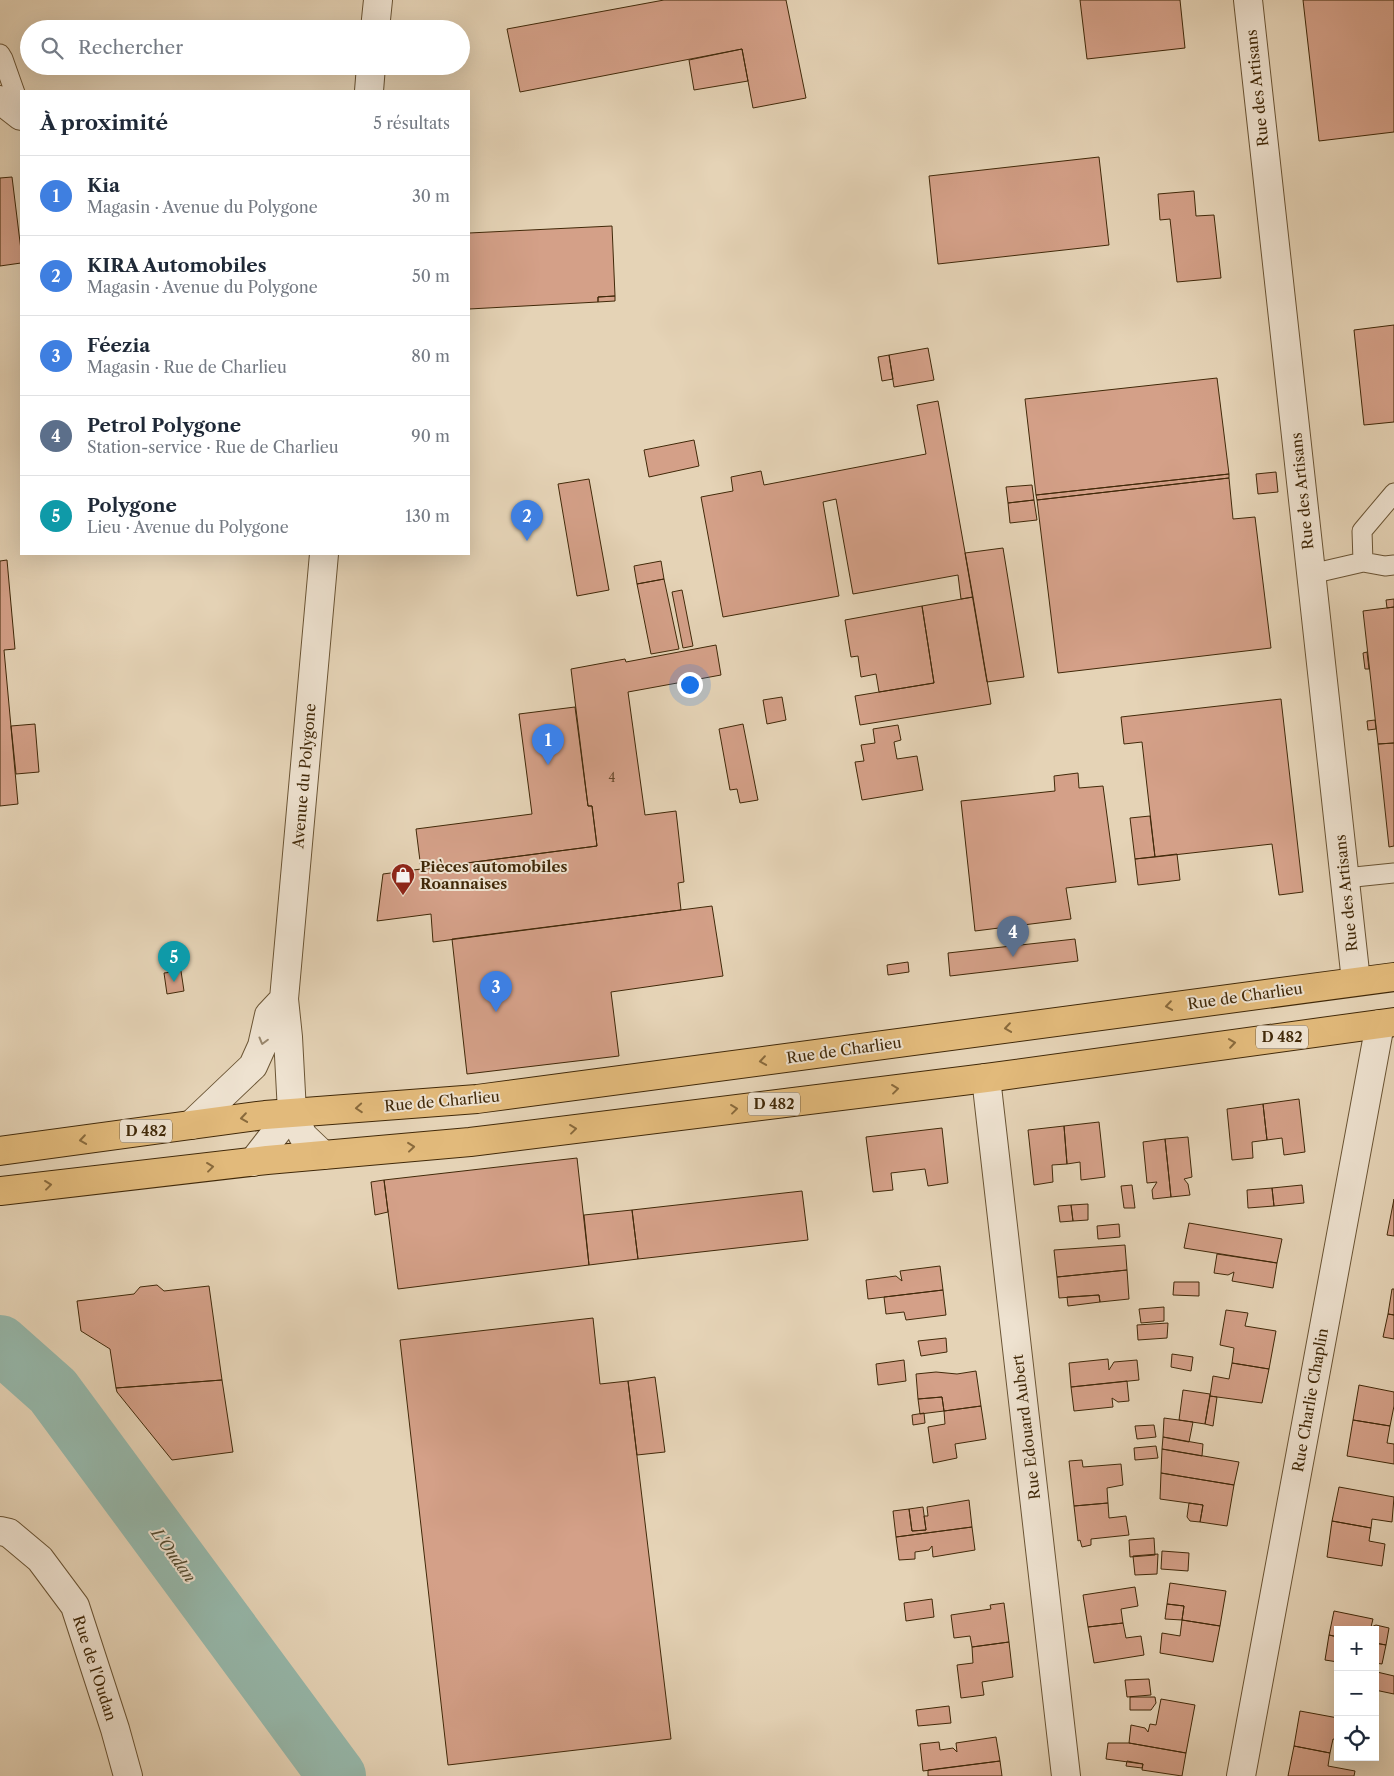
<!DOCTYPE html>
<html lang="fr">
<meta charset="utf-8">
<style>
:root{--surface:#fff;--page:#f6f6f7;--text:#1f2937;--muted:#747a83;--line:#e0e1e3;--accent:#8f2418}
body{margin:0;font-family:"Libre Caslon Text",serif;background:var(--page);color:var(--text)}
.controls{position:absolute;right:15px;bottom:15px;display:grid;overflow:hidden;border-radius:0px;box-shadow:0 5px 20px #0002}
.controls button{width:45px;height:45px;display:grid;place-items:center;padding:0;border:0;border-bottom:1px solid var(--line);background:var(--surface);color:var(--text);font:25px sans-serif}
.you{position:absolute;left:689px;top:684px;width:18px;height:18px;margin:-12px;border:4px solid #fff;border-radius:50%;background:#1a73e8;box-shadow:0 0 0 8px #1a73e833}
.badge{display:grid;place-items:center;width:32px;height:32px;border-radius:50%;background:var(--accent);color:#fff;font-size:16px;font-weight:700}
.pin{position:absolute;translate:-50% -41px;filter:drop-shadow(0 1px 2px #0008)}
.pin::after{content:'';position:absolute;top:26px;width:18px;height:15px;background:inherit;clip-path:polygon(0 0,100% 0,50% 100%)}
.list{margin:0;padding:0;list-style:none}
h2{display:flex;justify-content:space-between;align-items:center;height:65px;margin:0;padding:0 20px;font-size:21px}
h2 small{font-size:16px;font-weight:400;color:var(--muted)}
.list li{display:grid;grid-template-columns:32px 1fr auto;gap:15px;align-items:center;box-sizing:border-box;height:80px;padding:0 20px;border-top:1px solid var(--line)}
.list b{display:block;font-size:19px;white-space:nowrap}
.list p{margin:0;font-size:16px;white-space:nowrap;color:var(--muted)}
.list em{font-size:16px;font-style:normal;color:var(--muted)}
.icon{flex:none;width:28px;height:28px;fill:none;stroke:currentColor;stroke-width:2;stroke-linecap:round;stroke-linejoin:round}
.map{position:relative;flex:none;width:1394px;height:1776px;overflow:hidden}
.search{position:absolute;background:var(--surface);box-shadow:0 5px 20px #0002;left:20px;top:20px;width:450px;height:55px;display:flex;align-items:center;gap:12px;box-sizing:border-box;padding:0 18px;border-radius:28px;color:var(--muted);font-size:19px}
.panel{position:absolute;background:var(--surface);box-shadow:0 5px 20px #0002;left:20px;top:90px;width:450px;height:465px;border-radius:0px}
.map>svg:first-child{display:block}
</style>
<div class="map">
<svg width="1394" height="1776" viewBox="0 0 1394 1776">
<rect width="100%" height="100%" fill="#e5d3b6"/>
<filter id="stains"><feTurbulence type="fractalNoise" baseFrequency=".004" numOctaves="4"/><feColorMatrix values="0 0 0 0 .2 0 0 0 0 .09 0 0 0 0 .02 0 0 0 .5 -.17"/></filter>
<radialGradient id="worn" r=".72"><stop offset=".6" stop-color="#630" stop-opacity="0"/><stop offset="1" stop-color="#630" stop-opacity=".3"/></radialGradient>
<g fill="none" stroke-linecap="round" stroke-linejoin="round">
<path stroke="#96b8ab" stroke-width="58" d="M0 1344 53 1391 337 1776"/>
</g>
<path fill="#d4a088" stroke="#412909" d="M664 0H786L806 98 753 108 742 49 520 92 507 29Z
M1080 0H1180L1185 48 1087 59Z
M1303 0H1394V132L1319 141Z
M742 49 748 81 694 90 689 60Z
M1099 157 1109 245 938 264 929 176Z
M12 177 21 250V263L0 266V178Z
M1194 191 1196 216 1214 215 1221 278 1177 282 1170 219 1160 220 1158 194Z
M612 226 615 296 598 297V302L469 309V233Z
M615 296V301L598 302V297Z
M1394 325V422L1364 425 1354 330Z
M928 348 934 380 894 387 889 355Z
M889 355 893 379 882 381 878 357Z
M1217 378 1229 474 1036 495 1025 399Z
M938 401 973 597 961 599 958 575 853 594 836 499 823 502 839 596 723 617 701 497 733 491 731 477 761 471 764 485 926 454 917 405Z
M694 440 699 466 649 477 644 450Z
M1276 472 1278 492 1258 494 1256 474Z
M1229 474V478L1037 500 1036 495Z
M1229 478 1233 519 1255 517 1271 648 1058 673 1037 500Z
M589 479 609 590 577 596 558 484Z
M1032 485 1034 500 1008 503 1006 487Z
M1034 500 1037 520 1010 523 1008 503Z
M1003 548 1024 677 987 682 965 553Z
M7 560 15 649 4 650 18 804 0 806V561Z
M661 561 664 579 637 584 634 566Z
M664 579 679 649 651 654 637 584Z
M682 590 693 646 683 648 672 592Z
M973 597 991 704 860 725 855 696 934 683 922 606Z
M1394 599V607L1387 608 1386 600Z
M922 606 934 683 879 692 876 674 861 677 858 656 851 657 845 620Z
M1394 607V743L1378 744 1363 611Z
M716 645 721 675 628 692 645 815 676 811 684 882 678 883 681 910 433 942 431 914 377 921 383 874 597 846 592 806H588L571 669 625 659 626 662Z
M1367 652 1369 669H1365L1363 653Z
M782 697 786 720 767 724 763 700Z
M1281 699 1303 892 1279 895 1272 844 1155 857 1142 742 1124 744 1121 717Z
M575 707 588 806H592L597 846 421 869 416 829 532 814 519 714Z
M1375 720 1376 729 1368 730 1367 721Z
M35 724 39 772 16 774 11 726Z
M743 724 758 800 740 803 737 789 730 790 719 729Z
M898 725 901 740 894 742 897 759 917 756 923 790 862 800 855 762 864 761 861 745 875 743 873 729Z
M1394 743V846L1389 847 1378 744Z
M1078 773 1079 788 1103 786 1116 882 1066 888 1071 919 975 931 961 801 1055 791 1054 776Z
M1150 816 1155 857 1135 859 1130 818Z
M1177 854 1180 880 1138 885 1135 859Z
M712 906 723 976 611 992 619 1056 467 1074 452 939Z
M1075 939 1078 961 950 976 948 953Z
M908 962 909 972 888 975 887 965Z
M181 971 184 991 167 994 164 973Z
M1299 1099 1305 1152 1284 1155 1282 1138 1267 1140 1263 1104Z
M1263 1104 1267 1140 1252 1142 1253 1158 1232 1160 1227 1109Z
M1099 1122 1105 1177 1081 1180 1080 1162 1067 1164 1064 1126Z
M1064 1126 1067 1164 1052 1165 1053 1182 1034 1185 1028 1130Z
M942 1128 948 1183 928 1186 925 1169 891 1173 893 1190 873 1192 866 1137Z
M1188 1137 1192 1177 1184 1179 1188 1184 1190 1195 1171 1197 1165 1139Z
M1165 1139 1171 1197 1153 1199 1152 1190 1157 1182 1147 1183 1143 1142Z
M577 1158 589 1265 398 1289 384 1180Z
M384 1180 388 1212 375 1215 371 1182Z
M1132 1185 1135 1208H1124L1121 1186Z
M1302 1185 1304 1203 1274 1206 1272 1188Z
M1272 1188 1274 1206 1248 1208 1247 1190Z
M802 1191 808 1240 638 1259 632 1210Z
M1394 1199V1236L1387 1235Z
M1088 1204V1220L1073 1221 1071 1205Z
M1071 1205 1073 1221 1060 1222 1058 1206Z
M632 1210 638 1259 589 1265 584 1215Z
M1189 1223 1282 1239 1277 1263 1184 1248Z
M1119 1224 1120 1237 1098 1239 1097 1226Z
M1125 1245 1127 1270 1057 1277 1054 1250Z
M1217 1254 1277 1263 1273 1288 1232 1281 1234 1272 1228 1275 1214 1273Z
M940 1266 943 1290 868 1299 866 1280 896 1276 902 1281 900 1271Z
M1127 1270 1129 1299 1100 1302 1099 1295 1059 1298 1057 1277Z
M1174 1282H1199V1296L1173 1295Z
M157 1285 164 1291 209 1286 222 1380 116 1388 110 1349 81 1331 77 1301 134 1294 140 1287Z
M1392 1289H1394V1315L1388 1314Z
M943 1290 946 1315 906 1320 904 1312 886 1314 884 1297Z
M1099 1295 1100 1302 1068 1306 1067 1297Z
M1164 1307V1321L1141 1323 1139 1309Z
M1226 1310 1248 1313 1245 1326 1276 1331 1269 1369 1232 1363 1234 1348 1220 1345Z
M1388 1314 1394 1315V1339L1383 1337Z
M593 1318 600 1384 628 1381 671 1739 448 1765 400 1340Z
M1168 1323 1167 1338 1138 1340 1137 1325Z
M946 1338 947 1352 921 1356 918 1341Z
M1172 1354 1193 1357 1191 1371 1171 1367Z
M1108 1359 1109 1370 1114 1362 1137 1360 1139 1380 1071 1387 1069 1363Z
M904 1360 906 1381 878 1385 876 1364Z
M1232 1363 1269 1369 1262 1403 1210 1396 1213 1376 1229 1379Z
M976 1371 981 1406 944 1411 942 1397 918 1399 916 1374 936 1372 957 1374Z
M655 1377 665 1452 637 1455 628 1381Z
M222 1380 233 1452 172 1460 117 1392 116 1388Z
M1127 1381 1129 1401 1118 1402 1112 1398 1113 1407 1074 1411 1071 1387Z
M1359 1385 1394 1392V1406L1390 1426 1353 1420Z
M1183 1390 1210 1394 1205 1424 1179 1420Z
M1210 1396 1217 1397 1213 1426 1205 1424Z
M942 1397 944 1411 920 1414 918 1399Z
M981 1406 986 1439 955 1444 957 1458 933 1463 928 1427 945 1424 944 1411Z
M924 1413 925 1423 913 1425 912 1415Z
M1164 1418 1193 1422 1189 1442 1163 1437Z
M1353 1420 1390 1426 1387 1443 1394 1444V1464L1347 1456Z
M1154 1425 1156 1437 1137 1439 1135 1426Z
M1163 1437 1203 1444 1202 1456 1162 1449Z
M1156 1446 1158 1458 1135 1460 1134 1448Z
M1162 1449 1239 1462 1234 1485 1161 1473Z
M1082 1460 1083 1467 1121 1464 1123 1485 1107 1488 1108 1503 1074 1506 1069 1461Z
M1161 1473 1234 1485 1227 1526 1200 1522 1203 1505 1160 1499Z
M1339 1487 1394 1497 1392 1522 1372 1519 1371 1528 1332 1521Z
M969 1500 972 1527 896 1537 893 1511 909 1509 912 1531 926 1530 924 1516H928L927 1507Z
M1108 1503 1109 1518 1126 1516 1129 1535 1091 1539V1545L1082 1547 1080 1540 1078 1541 1074 1506Z
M1189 1503 1203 1505 1200 1522 1190 1521 1187 1517Z
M923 1507 926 1530 912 1531 909 1509Z
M1332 1521 1371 1528 1369 1541 1385 1544 1382 1566 1327 1557Z
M972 1527 975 1550 933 1557 932 1546 929 1550 915 1552V1559L899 1560 896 1537Z
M1154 1538 1155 1555 1130 1557 1129 1540Z
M1162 1551 1189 1553 1188 1571 1161 1569Z
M1158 1554 1157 1574 1135 1575 1133 1556Z
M1170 1583 1226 1591 1220 1626 1182 1620 1184 1606 1167 1604Z
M1135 1587 1138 1606 1121 1609 1123 1623 1088 1627 1083 1595Z
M932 1599 934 1617 906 1621 904 1603Z
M1004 1603 1009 1642 972 1647 970 1636 954 1638 951 1615 991 1609 990 1605Z
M1167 1604 1184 1606 1182 1620 1165 1619Z
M1334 1611 1373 1619 1371 1627 1376 1625 1389 1628 1386 1645 1375 1643V1630H1338V1637L1329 1635Z
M1182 1620 1220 1626 1213 1662 1160 1653 1162 1633 1180 1636Z
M1123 1623 1126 1638 1141 1636 1144 1655 1094 1663 1088 1627Z
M1329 1635 1338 1637V1662L1325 1660Z
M1009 1642 1013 1677 982 1682 984 1695 961 1698 957 1665 973 1663 972 1647Z
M1375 1643 1386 1645 1382 1664 1375 1663Z
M1377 1672 1394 1676V1694L1375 1690Z
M1149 1679 1151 1695 1127 1697 1125 1680Z
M1130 1697H1155L1156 1703 1151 1710H1130Z
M1161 1699 1195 1705 1186 1753 1129 1743 1131 1725 1145 1728 1148 1732 1150 1724 1156 1725Z
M949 1706 951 1723 918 1726 916 1710Z
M1300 1711 1338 1718V1740L1333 1739 1330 1753 1294 1746Z
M996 1737 1000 1761 923 1771 920 1744 939 1742 940 1750 953 1748 957 1752 956 1743Z
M1108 1743H1129L1186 1753 1182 1776 1142 1770 1143 1764 1106 1759Z
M1294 1746 1330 1753 1328 1766 1355 1771 1354 1776H1288Z
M1000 1761 1002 1776H928V1770Z
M1127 1761 1143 1764 1142 1768 1126 1766Z"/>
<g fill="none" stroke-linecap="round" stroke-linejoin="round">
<g stroke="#6a5434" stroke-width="21">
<path id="service" d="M0 54 3 59 21 110
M1363 562 1385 566 1394 565
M1311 574 1363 562 1362 531 1394 493
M1345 878 1394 873"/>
</g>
<g stroke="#6a5434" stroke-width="30">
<path id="minor" d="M1248 0 1356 981
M0 100 21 116
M986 1078 1066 1776
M0 1531 9 1533 40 1559 75 1606 115 1729 128 1776
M1241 1776 1380 1024"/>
</g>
<g stroke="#6a5434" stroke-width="30">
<path id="tertiary" d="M375 29 378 0
M369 91 371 66
M292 1112 303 1136 323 1155
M191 1125 253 1066 262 1046 269 1015 284 999
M253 1162 292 1112 288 1037 284 999 324 554"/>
</g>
<g stroke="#412909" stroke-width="30">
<path id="primary" d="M0 1151 265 1115 477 1099 1394 977
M0 1191 267 1160 470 1142 986 1078 1394 1022"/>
</g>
<use href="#service" stroke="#eee2d0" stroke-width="19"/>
<use href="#minor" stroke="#eee2d0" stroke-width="28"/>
<use href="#tertiary" stroke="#eee2d0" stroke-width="28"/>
<use href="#primary" stroke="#e2ba7b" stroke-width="28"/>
</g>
<defs><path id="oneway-chevron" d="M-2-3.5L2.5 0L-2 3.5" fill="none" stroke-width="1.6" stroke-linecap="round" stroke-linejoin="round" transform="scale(1.25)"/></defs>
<g stroke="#896a3c">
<use href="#oneway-chevron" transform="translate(1169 1006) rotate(172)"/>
<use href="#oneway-chevron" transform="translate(1008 1028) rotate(172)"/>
<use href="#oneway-chevron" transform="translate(1232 1043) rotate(-8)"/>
<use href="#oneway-chevron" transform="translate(763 1061) rotate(172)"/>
<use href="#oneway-chevron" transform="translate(895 1089) rotate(-7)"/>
<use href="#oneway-chevron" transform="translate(359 1108) rotate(176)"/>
<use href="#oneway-chevron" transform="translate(734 1109) rotate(-7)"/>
<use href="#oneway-chevron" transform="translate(244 1118) rotate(172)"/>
<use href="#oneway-chevron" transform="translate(573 1129) rotate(-7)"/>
<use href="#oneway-chevron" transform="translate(83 1140) rotate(172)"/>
<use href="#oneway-chevron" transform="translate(411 1147) rotate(-6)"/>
<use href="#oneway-chevron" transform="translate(210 1167) rotate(-7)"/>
<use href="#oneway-chevron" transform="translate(48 1185) rotate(-7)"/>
</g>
<use stroke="#98866c" href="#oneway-chevron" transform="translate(263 1041) rotate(105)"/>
<defs>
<g id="shop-pin" transform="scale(1.25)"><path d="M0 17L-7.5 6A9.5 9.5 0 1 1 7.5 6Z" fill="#8f2418" stroke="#eee2d0"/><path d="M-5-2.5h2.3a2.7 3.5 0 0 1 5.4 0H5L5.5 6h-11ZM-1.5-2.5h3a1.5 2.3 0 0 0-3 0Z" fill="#fff"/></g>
</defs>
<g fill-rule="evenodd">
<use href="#shop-pin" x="403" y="875"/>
</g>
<g text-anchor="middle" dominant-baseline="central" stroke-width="4" stroke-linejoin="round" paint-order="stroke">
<g font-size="12" fill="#664729">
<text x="612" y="777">4</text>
</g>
<g fill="#eee2d0" stroke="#756045" stroke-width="1">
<rect x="1256" y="1025.5" width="52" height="23" rx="4"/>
<rect x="748" y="1092.5" width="52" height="23" rx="4"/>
<rect x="120" y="1119.5" width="52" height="23" rx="4"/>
</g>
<g font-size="14" font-weight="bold" fill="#412909">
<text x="1282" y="1037">D 482</text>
<text x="774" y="1104">D 482</text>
<text x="146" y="1131">D 482</text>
</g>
<g font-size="15" fill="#412909" stroke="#eee2d0">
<text transform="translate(1257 88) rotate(-96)">Rue des Artisans</text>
<text transform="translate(1302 491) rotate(-96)">Rue des Artisans</text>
<text transform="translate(304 776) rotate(-85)">Avenue du Polygone</text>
<text transform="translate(1346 893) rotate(-96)">Rue des Artisans</text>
<text transform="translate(1245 996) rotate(-8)">Rue de Charlieu</text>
<text transform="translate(844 1050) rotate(-8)">Rue de Charlieu</text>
<text transform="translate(442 1101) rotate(-5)">Rue de Charlieu</text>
<text transform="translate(1310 1400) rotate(-80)">Rue Charlie Chaplin</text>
<text transform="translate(1026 1427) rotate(-97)">Rue Edouard Aubert</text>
<text transform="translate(95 1668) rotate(72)">Rue de l'Oudan</text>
</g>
<g font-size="15" font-weight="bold" fill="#412909" stroke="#eee2d0" text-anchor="start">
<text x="420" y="866">Pièces automobiles<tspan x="420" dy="17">Roannaises</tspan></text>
</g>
<g font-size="16" font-style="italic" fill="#564d32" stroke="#eee2d0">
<text transform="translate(174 1555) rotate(54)">L'Oudan</text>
</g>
</g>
<rect width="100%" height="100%" filter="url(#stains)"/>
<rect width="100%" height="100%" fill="url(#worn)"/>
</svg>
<div class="controls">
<button>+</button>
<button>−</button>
<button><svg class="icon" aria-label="locate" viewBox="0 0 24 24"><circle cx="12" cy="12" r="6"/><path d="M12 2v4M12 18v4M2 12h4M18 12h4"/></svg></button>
</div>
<div class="you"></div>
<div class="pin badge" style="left:548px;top:765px;background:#3f7fe0">1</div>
<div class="pin badge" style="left:527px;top:541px;background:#3f7fe0">2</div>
<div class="pin badge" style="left:496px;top:1012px;background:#3f7fe0">3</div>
<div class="pin badge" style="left:1013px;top:957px;background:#5c6f8a">4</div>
<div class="pin badge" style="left:174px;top:982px;background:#0f9aa8">5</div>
<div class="search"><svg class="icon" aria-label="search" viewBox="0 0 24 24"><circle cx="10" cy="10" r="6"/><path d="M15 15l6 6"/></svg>Rechercher</div>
<section class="panel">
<h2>À proximité<small>5 résultats</small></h2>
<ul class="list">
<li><span class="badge" style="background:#3f7fe0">1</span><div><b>Kia</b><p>Magasin · Avenue du Polygone</p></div><em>30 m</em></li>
<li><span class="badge" style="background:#3f7fe0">2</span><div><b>KIRA Automobiles</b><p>Magasin · Avenue du Polygone</p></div><em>50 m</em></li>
<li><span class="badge" style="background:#3f7fe0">3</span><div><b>Féezia</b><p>Magasin · Rue de Charlieu</p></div><em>80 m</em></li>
<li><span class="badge" style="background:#5c6f8a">4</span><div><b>Petrol Polygone</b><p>Station-service · Rue de Charlieu</p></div><em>90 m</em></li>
<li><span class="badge" style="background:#0f9aa8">5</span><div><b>Polygone</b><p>Lieu · Avenue du Polygone</p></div><em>130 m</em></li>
</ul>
</section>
</div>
